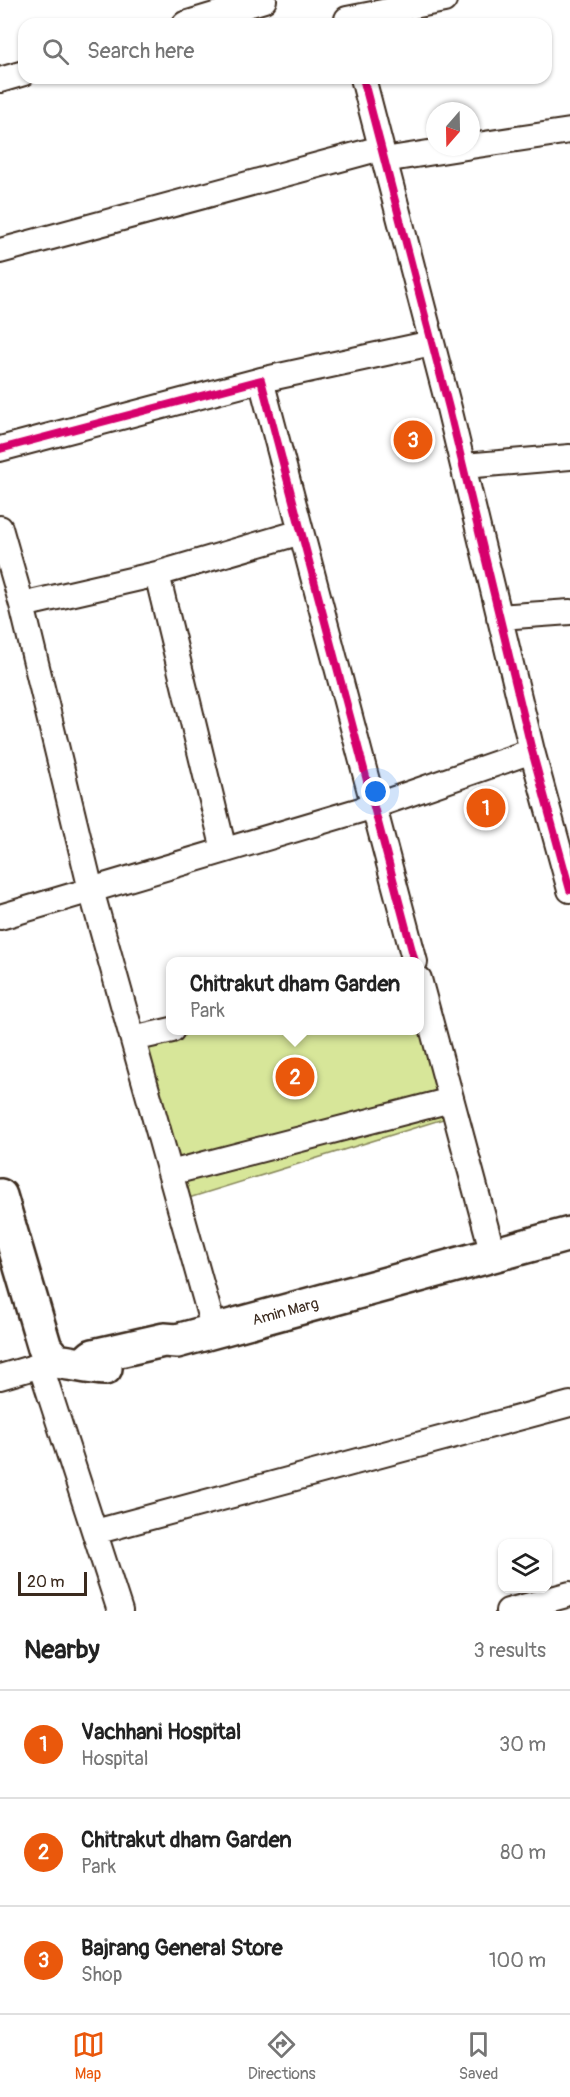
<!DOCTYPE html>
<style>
:root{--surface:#fff;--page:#f2f2f2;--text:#222;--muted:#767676;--line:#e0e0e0;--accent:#ea580c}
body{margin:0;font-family:Pangolin,sans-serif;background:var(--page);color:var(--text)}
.controls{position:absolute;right:18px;bottom:18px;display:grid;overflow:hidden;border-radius:12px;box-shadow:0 2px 4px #0004}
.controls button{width:54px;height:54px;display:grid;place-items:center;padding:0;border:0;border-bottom:2px solid var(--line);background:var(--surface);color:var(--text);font:30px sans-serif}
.compass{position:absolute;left:426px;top:102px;width:54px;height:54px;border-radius:50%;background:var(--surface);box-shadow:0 2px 4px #0004;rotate:200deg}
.scale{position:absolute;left:18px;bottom:15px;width:69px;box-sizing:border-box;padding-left:6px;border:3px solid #3b2a1e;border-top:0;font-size:16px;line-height:21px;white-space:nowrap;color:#3b2a1e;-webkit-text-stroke:4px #fff;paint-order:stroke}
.you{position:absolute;left:376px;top:792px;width:21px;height:21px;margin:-15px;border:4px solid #fff;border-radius:50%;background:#1a73e8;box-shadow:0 0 0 9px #1a73e833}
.badge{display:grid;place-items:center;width:39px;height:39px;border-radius:50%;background:var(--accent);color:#fff;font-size:20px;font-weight:700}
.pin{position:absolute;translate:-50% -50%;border:3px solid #fff;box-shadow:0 2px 6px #0006}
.popup{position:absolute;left:166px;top:957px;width:258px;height:78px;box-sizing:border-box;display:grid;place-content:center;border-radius:12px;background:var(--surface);filter:drop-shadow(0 2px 4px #0005);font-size:20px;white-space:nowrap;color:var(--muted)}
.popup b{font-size:22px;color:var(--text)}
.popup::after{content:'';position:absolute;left:50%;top:100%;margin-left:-12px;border:12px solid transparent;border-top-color:var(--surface)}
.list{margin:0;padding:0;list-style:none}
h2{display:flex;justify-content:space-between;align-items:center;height:78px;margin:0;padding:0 24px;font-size:26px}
h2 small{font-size:20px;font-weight:400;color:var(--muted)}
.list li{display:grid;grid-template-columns:39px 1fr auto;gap:18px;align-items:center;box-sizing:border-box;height:108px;padding:0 24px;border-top:2px solid var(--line)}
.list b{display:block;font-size:22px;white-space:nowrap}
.list p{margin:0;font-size:20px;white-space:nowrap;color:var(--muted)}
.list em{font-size:20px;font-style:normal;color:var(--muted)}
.icon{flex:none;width:33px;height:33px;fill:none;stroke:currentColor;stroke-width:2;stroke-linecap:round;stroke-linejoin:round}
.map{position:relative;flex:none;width:570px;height:1611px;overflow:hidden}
.search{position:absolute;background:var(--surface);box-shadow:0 2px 4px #0004;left:18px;right:18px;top:18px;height:66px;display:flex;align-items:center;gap:15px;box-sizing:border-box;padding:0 21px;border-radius:18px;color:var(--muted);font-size:22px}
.sheet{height:402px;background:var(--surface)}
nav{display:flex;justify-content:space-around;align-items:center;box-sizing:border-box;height:84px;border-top:2px solid var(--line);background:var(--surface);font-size:16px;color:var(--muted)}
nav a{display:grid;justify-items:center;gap:3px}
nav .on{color:var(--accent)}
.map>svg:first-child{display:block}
</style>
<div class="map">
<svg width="570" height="1611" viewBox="0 0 570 1611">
<rect width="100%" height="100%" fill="#fff"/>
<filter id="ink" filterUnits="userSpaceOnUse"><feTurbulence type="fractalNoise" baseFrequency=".0167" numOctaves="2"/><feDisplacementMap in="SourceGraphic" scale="12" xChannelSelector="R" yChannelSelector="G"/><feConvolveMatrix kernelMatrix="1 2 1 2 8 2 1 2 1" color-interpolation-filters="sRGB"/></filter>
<g filter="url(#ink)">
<path fill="#d7e699" stroke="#89885c" stroke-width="1.5" d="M420 979 456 1115 179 1201 133 1039 172 1030H419Z"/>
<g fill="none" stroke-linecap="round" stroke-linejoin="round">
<g stroke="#3b2a1e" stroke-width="28">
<path id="minor" d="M347 19 444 0
M185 24 264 0
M363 78 449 408 532 751 570 890
M0 80 24 73
M471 146 570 131
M384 160 466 147
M0 251 381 148
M261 380 432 343
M0 449 261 380 415 962
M464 466 570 457
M0 528 22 605 91 890 214 1330
M22 605 157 574
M499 617 570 612
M224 850 157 574 301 532
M0 917 374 806 532 751
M419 979 493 1254
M133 1039 172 1030
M170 1173 451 1100
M40 1364 120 1611
M0 1377 55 1361
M95 1532 570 1404
M508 1611 570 1594"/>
</g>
<g stroke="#3b2a1e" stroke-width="38">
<g id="secondary">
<path d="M0 1196 45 1348 56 1361C66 1362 98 1369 105 1368"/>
<path id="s1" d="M84 1364 93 1356 164 1340 177 1341 570 1234"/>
</g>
</g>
<use href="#minor" stroke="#fff" stroke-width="24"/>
<use href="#secondary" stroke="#fff" stroke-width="33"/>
<g stroke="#fff" stroke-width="11">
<path id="cycleway" d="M363 78 449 408 532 751 570 890
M0 449 261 380 415 962"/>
</g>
<use href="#cycleway" stroke="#d6006c" stroke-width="8"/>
</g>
</g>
<g text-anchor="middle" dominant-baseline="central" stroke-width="6" stroke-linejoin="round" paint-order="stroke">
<g font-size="15" fill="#3b2a1e" stroke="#fff">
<text stroke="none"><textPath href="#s1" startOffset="210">Amin Marg</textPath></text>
</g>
</g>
</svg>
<div class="controls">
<button><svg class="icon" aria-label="layers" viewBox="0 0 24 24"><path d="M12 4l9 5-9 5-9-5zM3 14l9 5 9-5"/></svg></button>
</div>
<svg class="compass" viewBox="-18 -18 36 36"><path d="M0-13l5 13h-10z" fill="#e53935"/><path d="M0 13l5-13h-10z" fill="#767676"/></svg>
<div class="scale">20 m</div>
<div class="you"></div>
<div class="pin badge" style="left:486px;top:808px">1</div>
<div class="pin badge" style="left:295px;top:1077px">2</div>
<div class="popup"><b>Chitrakut dham Garden</b>Park</div>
<div class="pin badge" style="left:413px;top:440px">3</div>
<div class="search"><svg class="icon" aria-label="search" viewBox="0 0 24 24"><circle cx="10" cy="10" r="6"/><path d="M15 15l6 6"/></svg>Search here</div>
</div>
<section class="sheet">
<h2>Nearby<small>3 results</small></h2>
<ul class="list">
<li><span class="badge">1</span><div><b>Vachhani Hospital</b><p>Hospital</p></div><em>30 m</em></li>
<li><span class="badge">2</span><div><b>Chitrakut dham Garden</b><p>Park</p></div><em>80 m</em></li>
<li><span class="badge">3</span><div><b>Bajrang General Store</b><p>Shop</p></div><em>100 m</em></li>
</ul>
</section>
<nav>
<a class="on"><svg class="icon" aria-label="map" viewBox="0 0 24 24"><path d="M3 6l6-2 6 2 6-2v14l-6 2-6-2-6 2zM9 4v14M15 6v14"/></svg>Map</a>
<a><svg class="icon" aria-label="directions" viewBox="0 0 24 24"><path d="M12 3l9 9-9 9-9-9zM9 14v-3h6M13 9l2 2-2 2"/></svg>Directions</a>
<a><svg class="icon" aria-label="saved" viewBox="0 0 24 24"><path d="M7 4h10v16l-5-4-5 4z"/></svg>Saved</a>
</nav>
